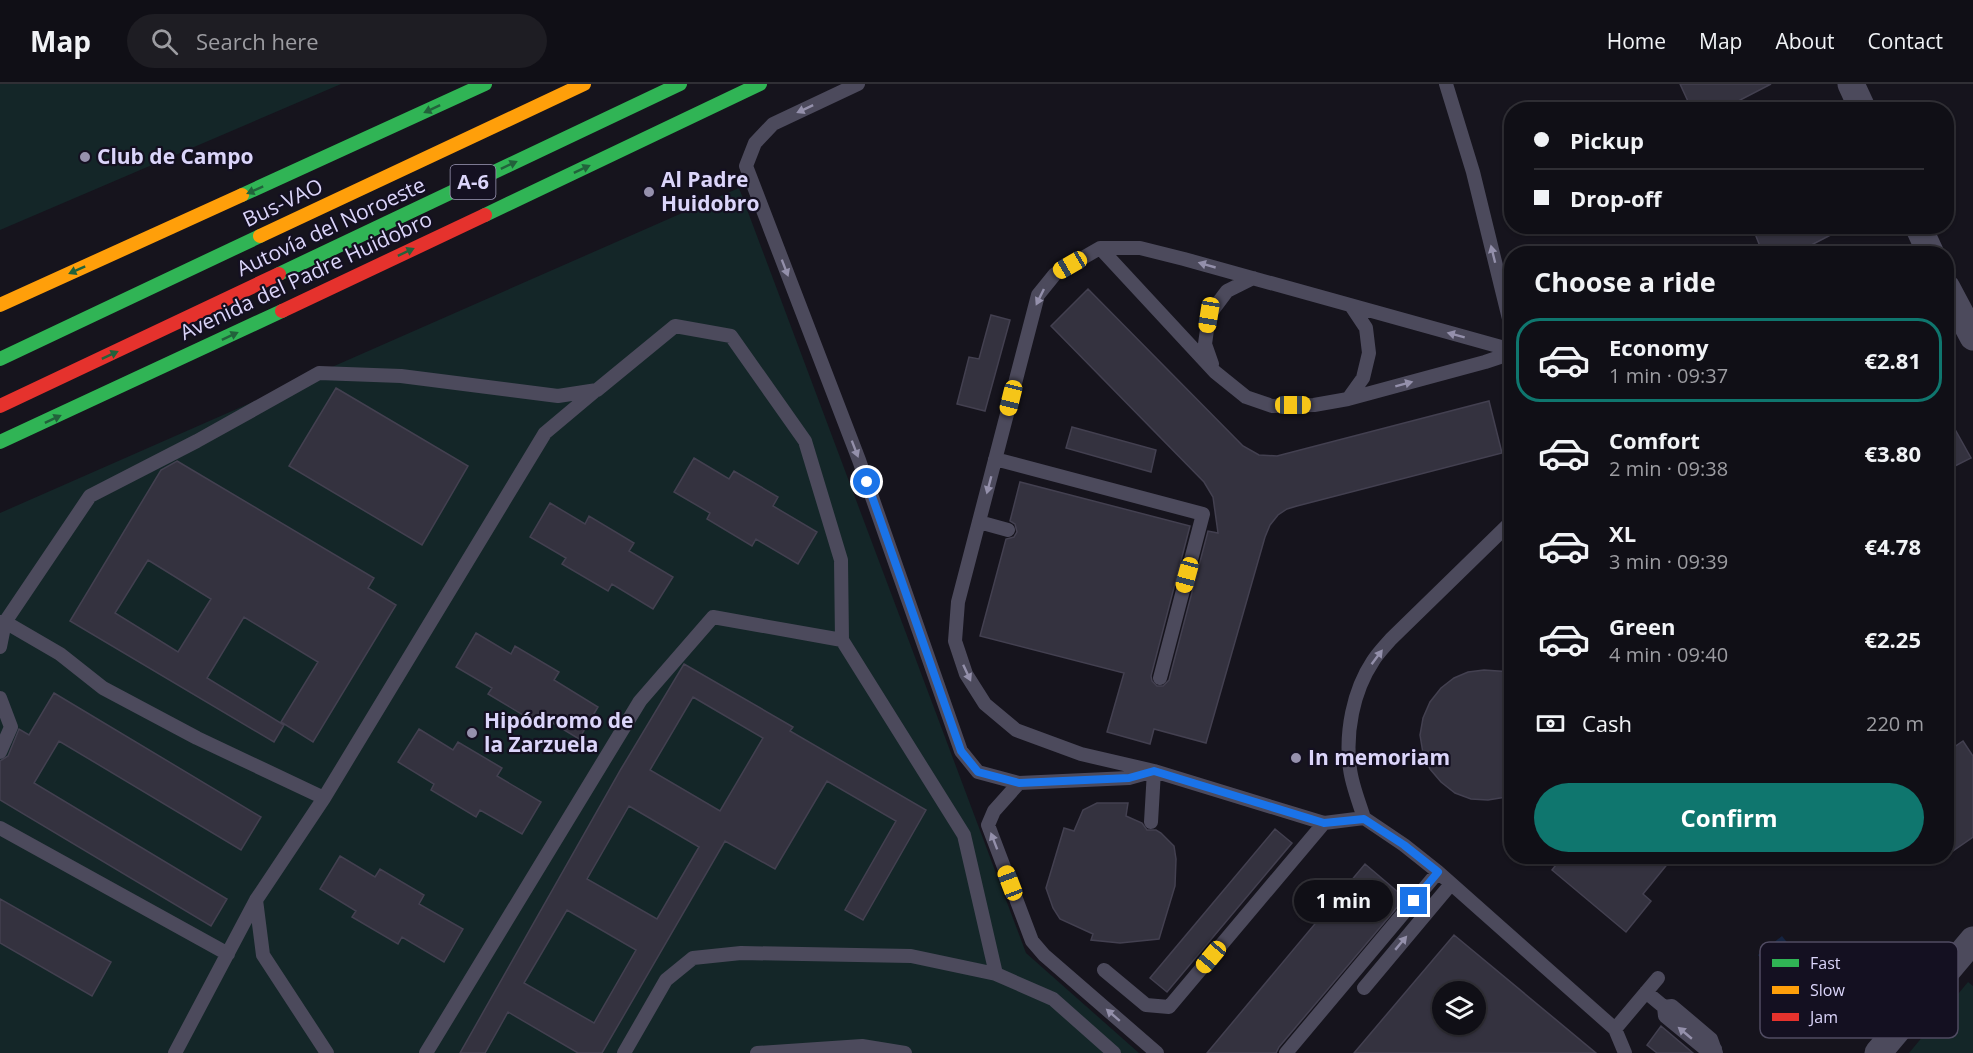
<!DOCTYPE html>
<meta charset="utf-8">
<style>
body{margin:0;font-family:"Open Sans",sans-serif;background:#1e1d23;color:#f1f3f6;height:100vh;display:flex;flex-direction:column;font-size:22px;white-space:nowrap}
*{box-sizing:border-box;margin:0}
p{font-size:20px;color:#9c9ca1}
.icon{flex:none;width:33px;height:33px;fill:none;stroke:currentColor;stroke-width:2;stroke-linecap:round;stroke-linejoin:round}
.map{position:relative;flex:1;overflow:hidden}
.drawer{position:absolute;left:1504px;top:162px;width:450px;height:618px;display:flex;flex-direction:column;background:#100f16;border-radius:24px;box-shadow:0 2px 4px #0004,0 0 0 2px #302f35}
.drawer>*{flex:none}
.guide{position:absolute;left:1504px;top:18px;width:450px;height:132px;border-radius:24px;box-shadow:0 2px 4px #0004,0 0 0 2px #302f35;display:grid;align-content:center;height:132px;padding:0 30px;background:#100f16}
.controls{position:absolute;left:1432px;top:897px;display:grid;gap:12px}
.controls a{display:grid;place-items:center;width:54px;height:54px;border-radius:50%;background:#100f16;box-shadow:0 2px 4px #0004,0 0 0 2px #302f35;font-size:30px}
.end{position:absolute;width:27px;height:27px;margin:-14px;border:8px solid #1a73e8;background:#fff;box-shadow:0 0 0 3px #fff}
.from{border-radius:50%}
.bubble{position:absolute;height:42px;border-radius:21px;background:#100f16;box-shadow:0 2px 4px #0004,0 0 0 2px #302f35;font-size:20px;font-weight:700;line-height:42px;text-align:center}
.car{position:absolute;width:18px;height:36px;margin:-18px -9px;border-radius:8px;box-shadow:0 0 4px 2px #0007;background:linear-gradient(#f5c518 24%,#345 0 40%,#f5c518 0 76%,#345 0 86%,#f5c518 0)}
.guide b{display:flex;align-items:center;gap:21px;height:57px;font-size:22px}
.guide b+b{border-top:2px solid #302f35}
.guide i{width:15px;height:15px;background:#f1f3f6}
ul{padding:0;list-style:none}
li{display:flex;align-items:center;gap:18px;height:84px;margin:0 12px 9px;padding:0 18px;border:3px solid transparent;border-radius:24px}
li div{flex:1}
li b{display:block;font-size:22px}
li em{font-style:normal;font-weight:700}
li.selected{border-color:#0f766e}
li>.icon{width:54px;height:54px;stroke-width:1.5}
h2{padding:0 30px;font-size:27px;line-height:72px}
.pay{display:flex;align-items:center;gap:15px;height:66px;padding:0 30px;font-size:22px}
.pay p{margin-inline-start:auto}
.action{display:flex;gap:12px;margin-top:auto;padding:12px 30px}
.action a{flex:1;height:69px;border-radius:36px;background:#0f766e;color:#fff;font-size:24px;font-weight:700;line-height:69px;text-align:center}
header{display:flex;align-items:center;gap:36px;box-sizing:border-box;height:84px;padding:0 30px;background:#100f16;border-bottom:2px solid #302f35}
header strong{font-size:28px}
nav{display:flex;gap:33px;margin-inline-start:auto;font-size:21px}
.search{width:420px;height:54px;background:#1e1d23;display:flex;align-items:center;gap:15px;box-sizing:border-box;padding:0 21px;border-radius:33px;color:#9c9ca1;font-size:22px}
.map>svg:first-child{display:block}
</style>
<header>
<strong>Map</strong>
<div class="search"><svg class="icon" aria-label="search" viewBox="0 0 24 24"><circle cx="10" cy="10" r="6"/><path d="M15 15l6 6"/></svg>Search here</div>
<nav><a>Home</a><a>Map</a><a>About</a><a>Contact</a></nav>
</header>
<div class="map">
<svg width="1973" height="969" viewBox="0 0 1973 969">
<rect width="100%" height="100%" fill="#16141d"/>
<path fill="#142628" d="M 0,0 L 341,0 L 0,146 Z
M 739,104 L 1026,869 L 1139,969 L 0,969 L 0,429 Z
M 1968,898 L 1973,902 L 1973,969 L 1909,969 Z"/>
<path fill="#152441" d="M 1782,852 L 1841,926 L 1817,945 L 1758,871 Z"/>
<path fill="#34323f" stroke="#434050" stroke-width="1.5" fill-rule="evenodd" d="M 1680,0 L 1771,0 L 1721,26 L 1692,26 Z
M 1752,142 L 1848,142 L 1794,170 L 1763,170 Z
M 1088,205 L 1243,362 L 1259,371 L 1277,372 L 1489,317 L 1502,369 L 1297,422 L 1287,425 L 1278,431 L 1270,441 L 1265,453 L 1206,659 L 1154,645 L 1150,660 L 1107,648 L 1124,589 L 980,552 L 1006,455 L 1014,453 L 1017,448 L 1015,440 L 1010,437 L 1020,398 L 1190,442 L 1151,592 L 1152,597 L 1157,602 L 1163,602 L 1169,596 L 1208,447 L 1218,449 L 1213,413 L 1204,398 L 1051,242 Z
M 991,231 L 1010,236 L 985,327 L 957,320 L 969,273 L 979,275 Z
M 336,304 L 468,382 L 422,461 L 289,382 Z
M 1947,331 L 1971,374 L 1947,386 Z
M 1072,343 L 1156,366 L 1151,388 L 1066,364 Z
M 694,374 L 729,395 L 734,387 L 778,413 L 773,422 L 817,448 L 798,480 L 756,455 L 752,462 L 707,435 L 710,429 L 674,408 Z
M 177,377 L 374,494 L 368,504 L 396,521 L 313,658 L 281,638 L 318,578 L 244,533 L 207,594 L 284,641 L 274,658 L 70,537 L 161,386 ZM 148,476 L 211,515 L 178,568 L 115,529 Z
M 550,419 L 585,440 L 589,432 L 634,459 L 629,467 L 673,493 L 653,525 L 612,500 L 608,507 L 562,480 L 566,474 L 530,453 Z
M 476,549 L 511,570 L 515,562 L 559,588 L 554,596 L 598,623 L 579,655 L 538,630 L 533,637 L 488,610 L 492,604 L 456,583 Z
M 684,580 L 793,643 L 790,647 L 926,726 L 863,836 L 845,826 L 896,737 L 827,697 L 775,785 L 725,757 L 602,969 L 578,969 L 508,928 L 485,969 L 460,969 L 621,685 ZM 693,613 L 763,654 L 720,727 L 650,686 ZM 629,722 L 699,763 L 657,835 L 587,795 ZM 567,826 L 636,866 L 594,939 L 524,899 Z
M 1484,586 L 1512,588 L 1512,712 L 1488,716 L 1471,715 L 1455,709 L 1441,698 L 1430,685 L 1423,669 L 1420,651 L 1423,634 L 1430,618 L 1441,604 L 1454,594 L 1468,588 Z
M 54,609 L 261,733 L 241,766 L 59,657 L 34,699 L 227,815 L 211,842 L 0,716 L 0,677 L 8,672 L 19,645 L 29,651 Z
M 419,645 L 453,666 L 458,658 L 502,684 L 497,692 L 541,718 L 522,750 L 480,726 L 476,733 L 431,706 L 434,700 L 398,678 Z
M 1963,657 L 1973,672 L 1973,753 L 1947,771 L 1947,668 Z
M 1097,719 L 1128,719 L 1126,732 L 1142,739 L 1147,746 L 1156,746 L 1161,749 L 1174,762 L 1176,775 L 1175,802 L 1159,855 L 1120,859 L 1091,856 L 1093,850 L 1060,835 L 1053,824 L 1046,804 L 1064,744 L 1074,747 L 1083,726 Z
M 1275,745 L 1292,759 L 1167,908 L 1150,894 Z
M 340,772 L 375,793 L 380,785 L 424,811 L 419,820 L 463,845 L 444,878 L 402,853 L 398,860 L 352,833 L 356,827 L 320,805 Z
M 1563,772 L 1674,772 L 1643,810 L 1651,817 L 1626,848 L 1552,786 Z
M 1365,780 L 1405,814 L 1279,963 L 1276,969 L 1207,969 Z
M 0,815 L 111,878 L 92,912 L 0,859 Z
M 1454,851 L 1596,969 L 1354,969 ZM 1443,908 L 1476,908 L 1476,940 L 1443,940 Z
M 1661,942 L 1693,969 L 1657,969 L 1647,961 Z"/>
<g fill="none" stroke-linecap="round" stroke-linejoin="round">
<path stroke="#4c4a5c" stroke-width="14" d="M 858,0 L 773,40 L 755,59 L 746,82 L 859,376 L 961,667 L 978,688 L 1019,699 L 1129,694 L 1154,687 L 1151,738
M 1446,0 L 1473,88 L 1512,247
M 1100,164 L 1215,288 L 1246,313 L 1272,322 L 1314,321 L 1348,315 L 1485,278 L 1512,269
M 1512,266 L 1184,175 L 1140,164 L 1100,164 L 1055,190 L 1038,211 L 958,518 L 955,557 L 966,590 L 985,620 L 1016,646 L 1081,670 L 1154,687 L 1324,739 L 1364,734 L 1404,761 L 1438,788 L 1615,945 L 1625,969
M 1212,280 L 1205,260 L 1209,231 L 1227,207 L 1253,194
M 1348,315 L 1363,294 L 1369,269 L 1366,244 L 1352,223
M 995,375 L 1203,430 L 1160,594
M 979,438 L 1008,446
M 0,538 L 5,538 L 60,570 L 103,604 L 197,654 L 324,714
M 0,563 L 5,538 L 90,412 L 197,357 L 319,289 L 401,292 L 558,312 L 597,306 L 675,242 L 731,252 L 805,357 L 841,476 L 842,556 L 964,751 L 996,890
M 0,614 L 11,643 L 0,668
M 1019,699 L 994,727 L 988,741 L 1032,857 L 1044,871 L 1157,969
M 1364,734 C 1359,718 1352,701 1350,685 C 1345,649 1353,607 1373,577 C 1378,569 1385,562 1391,555 L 1512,437
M 0,744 L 228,870
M 1104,886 L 1146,921 L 1169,923 L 1324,739
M 1364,904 L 1451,800
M 1646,908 L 1664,923 L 1672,922 L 1711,955 L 1716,969
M 1664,923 L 1665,932 L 1704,964 L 1715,965
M 1615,945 L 1658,894
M 175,969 L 256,816
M 327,969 L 263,871 L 256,816 L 324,714 L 545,349 L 595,307
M 426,969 L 640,617 L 713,533 L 842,556
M 624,969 L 666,896 L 693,874 L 741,869 L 911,872 L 996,890 L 1053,915 L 1114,969
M 757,969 L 862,962 L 905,969
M 1286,969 L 1438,788"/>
<path stroke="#4c4a5c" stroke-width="27" d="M 1851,0 L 1863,26
M 1918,142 L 1931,170
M 1947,204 L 1973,253
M 1878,969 L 1973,856"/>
<path stroke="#30b455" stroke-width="14" d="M 242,111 L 485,0
M 485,131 L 760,0
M 279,190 L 680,0
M 0,275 L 260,152
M 0,358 L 282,227"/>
<path stroke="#ff9f0a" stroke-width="14" d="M 260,152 L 584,0
M 0,221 L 242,111"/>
<path stroke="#e5322d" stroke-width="14" d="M 282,227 L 485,131
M 0,322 L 279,190"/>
</g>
<defs><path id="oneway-solid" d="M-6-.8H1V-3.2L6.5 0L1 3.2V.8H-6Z" transform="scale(1.5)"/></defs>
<g fill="#22623b">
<use href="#oneway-solid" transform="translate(432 25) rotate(155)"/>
<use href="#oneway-solid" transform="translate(509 81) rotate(-25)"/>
<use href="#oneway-solid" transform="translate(582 85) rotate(-25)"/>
<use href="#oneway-solid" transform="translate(255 106) rotate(156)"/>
<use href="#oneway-solid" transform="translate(406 168) rotate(-25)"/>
<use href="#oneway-solid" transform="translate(77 186) rotate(156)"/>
<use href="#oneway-solid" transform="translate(230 252) rotate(-25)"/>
<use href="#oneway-solid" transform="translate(110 271) rotate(-25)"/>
<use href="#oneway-solid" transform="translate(53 335) rotate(-25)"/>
</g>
<g fill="#9490ab">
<use href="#oneway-solid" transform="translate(805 25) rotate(155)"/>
<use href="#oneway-solid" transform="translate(1493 170) rotate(-104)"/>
<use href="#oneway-solid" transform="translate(1207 181) rotate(-164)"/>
<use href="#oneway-solid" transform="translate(785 184) rotate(69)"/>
<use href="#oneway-solid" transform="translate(1040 213) rotate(116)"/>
<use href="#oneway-solid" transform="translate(1456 251) rotate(-165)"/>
<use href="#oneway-solid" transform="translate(1404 300) rotate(-15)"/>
<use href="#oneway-solid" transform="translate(855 365) rotate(69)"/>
<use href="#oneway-solid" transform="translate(989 401) rotate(105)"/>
<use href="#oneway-solid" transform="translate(1377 573) rotate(-53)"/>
<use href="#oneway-solid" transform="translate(967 589) rotate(65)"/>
<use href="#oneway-solid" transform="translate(994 757) rotate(-111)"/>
<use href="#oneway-solid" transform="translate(1401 859) rotate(-50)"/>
<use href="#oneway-solid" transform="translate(1113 931) rotate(-139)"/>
<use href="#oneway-solid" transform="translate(1685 949) rotate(-140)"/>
</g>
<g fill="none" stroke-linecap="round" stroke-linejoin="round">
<path stroke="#1a73e8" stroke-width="8" d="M 867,398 L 961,667 L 978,688 L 1019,699 L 1129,694 L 1154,687 L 1324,739 L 1364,735 L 1404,761 L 1438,788 L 1414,817"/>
</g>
<g fill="#9691ad" stroke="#141021" stroke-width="2">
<circle cx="85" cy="73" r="6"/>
<circle cx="649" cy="108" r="6"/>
<circle cx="472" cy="649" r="6"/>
<circle cx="1296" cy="674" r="6"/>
</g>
<g text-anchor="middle" stroke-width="4.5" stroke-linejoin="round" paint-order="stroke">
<rect fill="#141021" stroke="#9f9ab9" stroke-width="1.5" x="450.5" y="81" width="45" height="34" rx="4.5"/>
<g font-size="20" font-weight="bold" fill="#dbd5fa">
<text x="473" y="105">A-6</text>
</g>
<g font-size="21" font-weight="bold" fill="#dbd5fa" stroke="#141021" text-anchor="start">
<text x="97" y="80">Club de Campo</text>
<text x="661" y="103">Al Padre<tspan x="661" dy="24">Huidobro</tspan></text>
<text x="484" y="644">Hipódromo de<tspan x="484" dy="24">la Zarzuela</tspan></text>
<text x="1308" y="681">In memoriam</text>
</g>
<g font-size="21" fill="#dbd5fa" stroke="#141021">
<text transform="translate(283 119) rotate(-25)" y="7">Bus-VAO</text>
<text transform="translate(331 143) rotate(-25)" y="7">Autovía del Noroeste</text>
<text transform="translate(306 192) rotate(-25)" y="7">Avenida del Padre Huidobro</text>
</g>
</g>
<rect x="1760" y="858" width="198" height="96" rx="9" fill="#141021" stroke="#504b62" stroke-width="1.5"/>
<rect x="1772" y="875" width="27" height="8" fill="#30b455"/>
<rect x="1772" y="902" width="27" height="8" fill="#ff9f0a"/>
<rect x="1772" y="929" width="27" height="8" fill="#e5322d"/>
<g font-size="16" fill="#dbd5fa">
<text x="1810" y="885">Fast</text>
<text x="1810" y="912">Slow</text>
<text x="1810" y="939">Jam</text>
</g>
</svg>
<div class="controls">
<a><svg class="icon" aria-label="layers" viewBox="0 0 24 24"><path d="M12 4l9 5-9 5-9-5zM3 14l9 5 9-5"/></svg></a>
</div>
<i class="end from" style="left:867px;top:398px"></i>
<i class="end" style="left:1414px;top:817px"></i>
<div class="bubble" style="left:1294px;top:796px;width:99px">1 min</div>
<i class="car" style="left:1070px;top:181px;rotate:240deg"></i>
<i class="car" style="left:1209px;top:231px;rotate:189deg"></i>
<i class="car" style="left:1011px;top:314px;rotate:194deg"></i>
<i class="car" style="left:1293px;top:321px;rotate:90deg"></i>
<i class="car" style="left:1187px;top:491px;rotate:195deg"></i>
<i class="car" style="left:1010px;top:799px;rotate:339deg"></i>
<i class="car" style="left:1211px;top:873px;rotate:220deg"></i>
<div class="guide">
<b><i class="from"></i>Pickup</b>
<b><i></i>Drop-off</b>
</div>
<section class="drawer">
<h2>Choose a ride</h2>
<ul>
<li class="selected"><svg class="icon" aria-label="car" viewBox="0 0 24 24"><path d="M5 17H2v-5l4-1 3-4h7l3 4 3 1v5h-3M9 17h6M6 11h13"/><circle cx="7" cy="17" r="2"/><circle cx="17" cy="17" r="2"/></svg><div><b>Economy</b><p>1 min · 09:37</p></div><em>€2.81</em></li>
<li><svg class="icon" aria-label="car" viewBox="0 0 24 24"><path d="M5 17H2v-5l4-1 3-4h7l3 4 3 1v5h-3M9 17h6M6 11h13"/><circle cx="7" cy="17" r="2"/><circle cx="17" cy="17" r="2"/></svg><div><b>Comfort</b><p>2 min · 09:38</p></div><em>€3.80</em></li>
<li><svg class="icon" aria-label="car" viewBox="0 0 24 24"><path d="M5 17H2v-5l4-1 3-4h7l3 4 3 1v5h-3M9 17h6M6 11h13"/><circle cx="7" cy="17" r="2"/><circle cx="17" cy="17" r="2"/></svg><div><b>XL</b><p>3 min · 09:39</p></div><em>€4.78</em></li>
<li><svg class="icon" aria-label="car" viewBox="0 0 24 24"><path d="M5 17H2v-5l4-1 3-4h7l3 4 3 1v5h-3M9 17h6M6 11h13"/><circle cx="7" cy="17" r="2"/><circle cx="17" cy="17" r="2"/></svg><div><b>Green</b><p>4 min · 09:40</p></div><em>€2.25</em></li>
</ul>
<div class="pay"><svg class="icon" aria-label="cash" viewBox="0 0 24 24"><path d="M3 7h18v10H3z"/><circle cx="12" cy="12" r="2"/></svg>Cash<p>220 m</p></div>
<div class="action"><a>Confirm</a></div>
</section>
</div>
